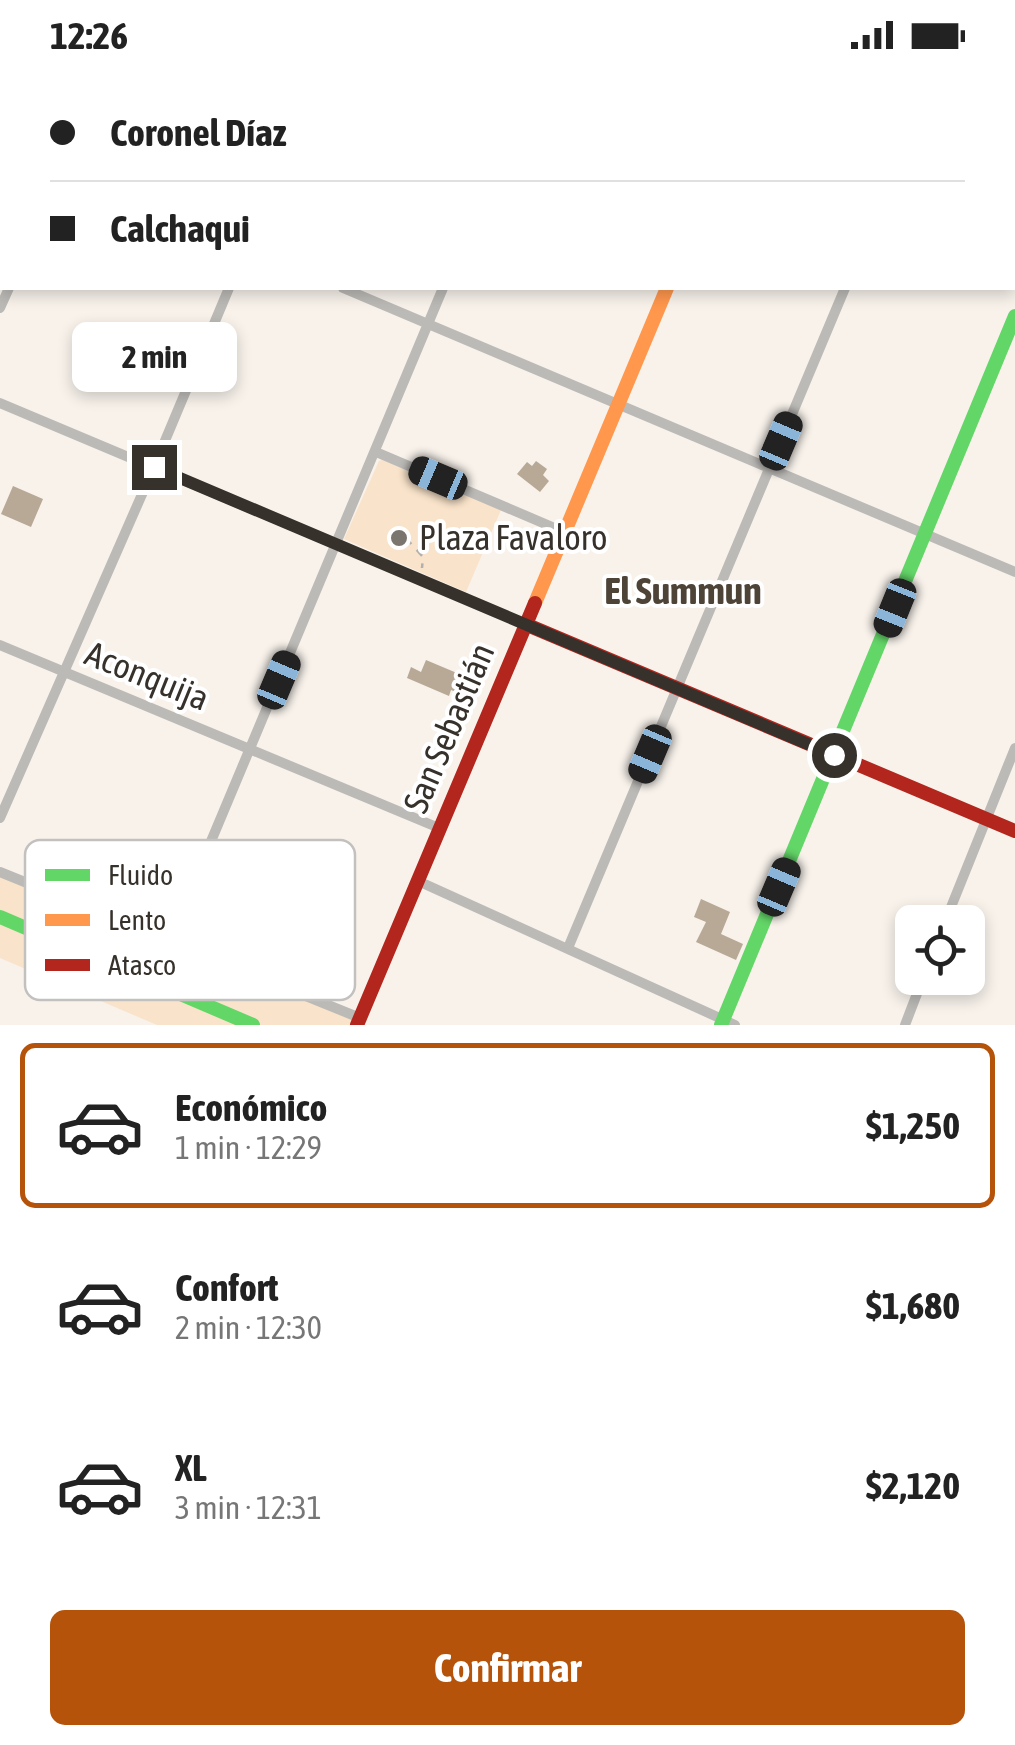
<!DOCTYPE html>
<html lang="es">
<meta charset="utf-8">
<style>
body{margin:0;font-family:"Asap Condensed",sans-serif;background:#f2f2f2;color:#222;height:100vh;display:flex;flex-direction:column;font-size:38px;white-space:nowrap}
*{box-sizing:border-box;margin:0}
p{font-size:32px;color:#767676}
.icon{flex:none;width:55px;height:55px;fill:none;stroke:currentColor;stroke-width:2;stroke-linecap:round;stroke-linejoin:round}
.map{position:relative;height:955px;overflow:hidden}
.sheet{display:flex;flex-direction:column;background:#fff;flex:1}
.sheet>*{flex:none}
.top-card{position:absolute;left:0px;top:0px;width:1015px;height:220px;box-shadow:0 5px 15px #0003;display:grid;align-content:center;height:220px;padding:0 50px;background:#fff}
.fabs{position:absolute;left:895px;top:835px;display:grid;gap:20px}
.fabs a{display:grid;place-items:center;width:90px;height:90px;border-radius:15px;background:#fff;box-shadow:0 5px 15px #0003;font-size:50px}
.end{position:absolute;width:45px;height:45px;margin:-22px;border:12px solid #36312b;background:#fff;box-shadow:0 0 0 5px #fff}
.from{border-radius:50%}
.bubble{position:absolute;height:70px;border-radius:15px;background:#fff;box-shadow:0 5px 15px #0003;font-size:32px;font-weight:700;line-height:70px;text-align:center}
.car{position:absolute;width:30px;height:60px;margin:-30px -15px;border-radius:12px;box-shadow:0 0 8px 2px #0007;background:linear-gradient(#222 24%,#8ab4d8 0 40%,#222 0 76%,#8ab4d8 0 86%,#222 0)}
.top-card b{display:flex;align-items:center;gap:35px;height:95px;font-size:38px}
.top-card b+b{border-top:2px solid #e0e0e0}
.top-card i{width:25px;height:25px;background:#222}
ul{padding:18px 0 0;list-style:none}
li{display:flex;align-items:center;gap:30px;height:165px;margin:0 20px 15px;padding:0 30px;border:5px solid transparent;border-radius:15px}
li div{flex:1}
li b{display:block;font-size:38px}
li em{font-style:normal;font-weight:700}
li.active{border-color:#b45309}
li>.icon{width:90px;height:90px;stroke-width:1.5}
.primary-button{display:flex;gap:20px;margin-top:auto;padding:20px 50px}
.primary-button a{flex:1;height:115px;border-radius:15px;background:#b45309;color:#fff;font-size:40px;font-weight:700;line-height:115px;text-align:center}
.status{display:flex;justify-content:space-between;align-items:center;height:70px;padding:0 50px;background:#fff;direction:ltr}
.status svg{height:28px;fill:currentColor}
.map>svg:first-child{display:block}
</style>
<div class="status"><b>12:26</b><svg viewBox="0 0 49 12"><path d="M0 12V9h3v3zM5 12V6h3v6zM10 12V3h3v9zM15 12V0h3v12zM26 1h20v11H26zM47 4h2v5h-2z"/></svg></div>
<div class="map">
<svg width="1015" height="955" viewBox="0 0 1015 955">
<rect width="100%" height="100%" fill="#f8f2eb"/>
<path fill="#f9e3ca" d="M 382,390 L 501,440 L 466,522 L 344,469 L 379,391 Z
M 0,802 L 360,949 L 357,955 L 157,955 L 0,888 Z"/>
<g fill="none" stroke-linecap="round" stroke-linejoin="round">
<path stroke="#e5b87f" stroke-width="2.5" d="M 1012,198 L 1015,199"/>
<path stroke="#e5b87f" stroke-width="11" d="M 555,0 L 561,2
M 686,0 L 692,2"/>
</g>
<path fill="#b8a996" d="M 536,391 L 547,399 L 543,405 L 549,411 L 540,422 L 517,404 L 527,392 L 532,396 Z
M 13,416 L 43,429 L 31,457 L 1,444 Z
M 426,590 L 464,606 L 465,603 L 477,608 L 469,627 L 451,620 L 449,626 L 407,608 L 411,597 L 421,602 Z
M 701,829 L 730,842 L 721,864 L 743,874 L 736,890 L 696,872 L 706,852 L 694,847 Z"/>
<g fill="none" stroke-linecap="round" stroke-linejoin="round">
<path stroke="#b2b0ad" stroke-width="2.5" stroke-dasharray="8 8" stroke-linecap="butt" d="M 1015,137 L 1015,162
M 406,468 L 423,487 L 422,498"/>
<path stroke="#bcbab7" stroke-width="10" d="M 532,0 L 538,2
M 99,2 L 100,0
M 908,2 L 909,0
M 0,73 L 2,74
M 343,218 L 1015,502
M 0,238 L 9,218
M 0,333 L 525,554
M 376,382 L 564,462
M 0,575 L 439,758
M 0,748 L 154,397 L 229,218
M 0,802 L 360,948
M 418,811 L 735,955
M 945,852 L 1015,678
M 568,878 L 845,218
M 152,912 L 443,218
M 905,955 L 923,908"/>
<path stroke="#63d668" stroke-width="14" d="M 1012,109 L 1015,110
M 0,847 L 253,955
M 721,955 L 1015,246"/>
<path stroke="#ff974d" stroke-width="14" d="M 758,2 L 762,2
M 1012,124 L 1015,125
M 1012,212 L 1015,213
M 535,533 L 667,218"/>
<path stroke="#b3261e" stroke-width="14" d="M 720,0 L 726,2
M 525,554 L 1015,761
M 357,955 L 535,533"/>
<defs>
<path id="rail" d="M 623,0 L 629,2
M 1012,166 L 1015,167"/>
</defs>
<use href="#rail" stroke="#b9b6b1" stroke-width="6"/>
<use href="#rail" stroke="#fff" stroke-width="2.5" stroke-dasharray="8" stroke-linecap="butt"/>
</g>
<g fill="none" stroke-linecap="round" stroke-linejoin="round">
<path stroke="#36312b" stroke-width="12" d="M 154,397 L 834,685"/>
</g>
<circle fill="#7a756e" stroke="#fff" stroke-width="4" cx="399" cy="468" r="10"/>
<g text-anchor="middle" stroke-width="8" stroke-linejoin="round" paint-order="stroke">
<g font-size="35" fill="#36312b" stroke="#fff" text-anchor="start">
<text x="419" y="480">Plaza Favaloro</text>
</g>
<g font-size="35" fill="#36312b" stroke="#fff">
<text transform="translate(147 606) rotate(22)" y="12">Aconquija</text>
<text transform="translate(449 658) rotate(-67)" y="12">San Sebastián</text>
</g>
<g font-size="38" font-weight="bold" fill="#4e4337" stroke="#fff">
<text x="683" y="534">El Summun</text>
</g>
</g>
<rect x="25" y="770" width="330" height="160" rx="15" fill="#fff" stroke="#c3c1bf" stroke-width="2.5"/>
<rect x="45" y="799" width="45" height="12" fill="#63d668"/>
<rect x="45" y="844" width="45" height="12" fill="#ff974d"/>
<rect x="45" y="889" width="45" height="12" fill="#b3261e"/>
<g font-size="28" fill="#36312b">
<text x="108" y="815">Fluido</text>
<text x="108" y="860">Lento</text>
<text x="108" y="905">Atasco</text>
</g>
</svg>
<div class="fabs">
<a><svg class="icon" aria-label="locate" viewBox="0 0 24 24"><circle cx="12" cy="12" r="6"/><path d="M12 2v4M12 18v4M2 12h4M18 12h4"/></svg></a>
</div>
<i class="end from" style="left:834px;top:685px"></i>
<i class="end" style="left:154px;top:397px"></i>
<div class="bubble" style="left:72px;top:252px;width:165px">2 min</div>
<i class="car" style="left:781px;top:371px;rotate:23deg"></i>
<i class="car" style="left:438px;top:408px;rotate:293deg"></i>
<i class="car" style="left:895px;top:538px;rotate:202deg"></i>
<i class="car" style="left:279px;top:610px;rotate:23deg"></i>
<i class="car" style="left:650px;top:684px;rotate:203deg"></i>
<i class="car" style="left:779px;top:817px;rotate:23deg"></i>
<div class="top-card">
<b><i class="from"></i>Coronel Díaz</b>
<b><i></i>Calchaqui</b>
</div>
</div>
<section class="sheet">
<ul>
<li class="active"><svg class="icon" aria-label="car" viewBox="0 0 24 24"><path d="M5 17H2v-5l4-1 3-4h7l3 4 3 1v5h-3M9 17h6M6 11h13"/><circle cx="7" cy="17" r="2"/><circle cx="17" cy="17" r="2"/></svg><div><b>Económico</b><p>1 min · 12:29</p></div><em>$1,250</em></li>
<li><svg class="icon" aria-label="car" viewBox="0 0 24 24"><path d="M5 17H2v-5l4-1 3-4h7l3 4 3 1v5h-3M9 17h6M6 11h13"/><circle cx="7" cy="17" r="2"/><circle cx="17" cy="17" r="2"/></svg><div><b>Confort</b><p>2 min · 12:30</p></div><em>$1,680</em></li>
<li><svg class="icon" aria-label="car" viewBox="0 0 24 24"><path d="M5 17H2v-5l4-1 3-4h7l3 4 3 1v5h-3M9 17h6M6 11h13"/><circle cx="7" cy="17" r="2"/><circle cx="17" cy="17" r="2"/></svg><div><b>XL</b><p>3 min · 12:31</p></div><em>$2,120</em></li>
</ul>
<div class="primary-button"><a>Confirmar</a></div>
</section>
